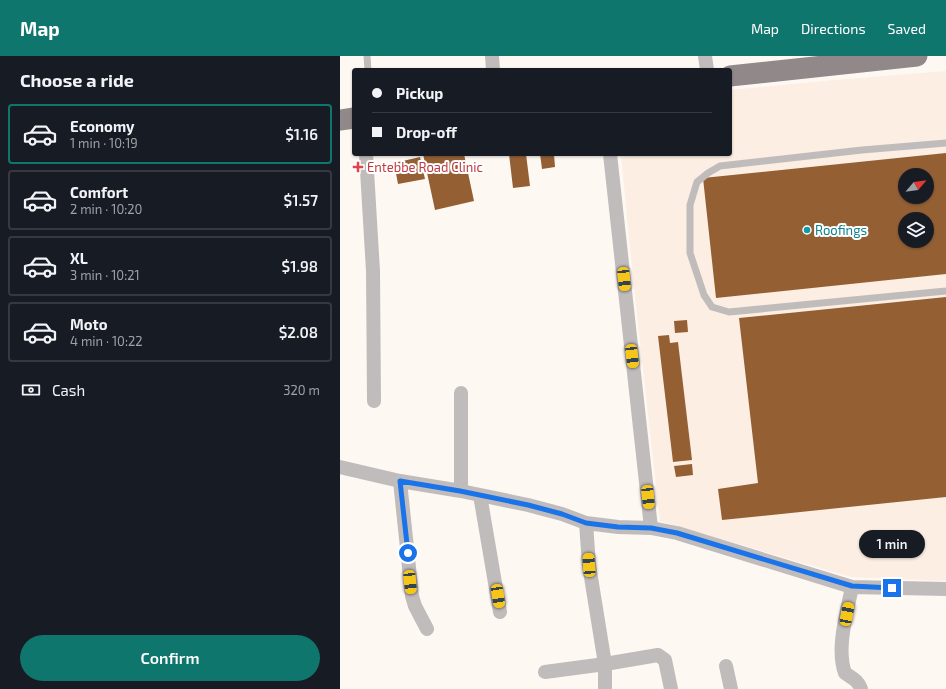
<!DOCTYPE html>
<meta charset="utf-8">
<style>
body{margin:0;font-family:"Exo 2",sans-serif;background:#242831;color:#f1f3f6;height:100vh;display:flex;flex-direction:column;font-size:15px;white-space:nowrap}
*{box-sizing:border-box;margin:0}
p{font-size:13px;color:#9ea1a6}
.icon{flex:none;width:22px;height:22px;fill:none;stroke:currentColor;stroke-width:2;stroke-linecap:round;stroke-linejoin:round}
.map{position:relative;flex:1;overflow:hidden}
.panel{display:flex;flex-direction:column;background:#171b24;width:340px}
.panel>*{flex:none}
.guide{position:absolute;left:12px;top:12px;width:380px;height:88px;border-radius:4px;box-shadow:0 1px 3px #0004;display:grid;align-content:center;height:88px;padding:0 20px;background:#171b24}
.needle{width:26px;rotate:61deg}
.tools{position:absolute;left:558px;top:112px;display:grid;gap:8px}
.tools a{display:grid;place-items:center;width:36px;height:36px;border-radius:50%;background:#171b24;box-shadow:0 1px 3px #0004;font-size:20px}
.end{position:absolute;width:18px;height:18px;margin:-9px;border:5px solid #1a73e8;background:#fff;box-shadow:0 0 0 2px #fff}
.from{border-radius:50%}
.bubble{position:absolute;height:28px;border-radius:14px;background:#171b24;box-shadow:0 1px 3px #0004;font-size:13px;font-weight:600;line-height:28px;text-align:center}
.car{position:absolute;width:12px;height:24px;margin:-12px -6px;border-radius:5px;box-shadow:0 0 3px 1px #0007;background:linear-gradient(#f5c518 24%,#345 0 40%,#f5c518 0 76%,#345 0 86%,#f5c518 0)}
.guide b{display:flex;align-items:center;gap:14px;height:38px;font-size:15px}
.guide b+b{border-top:1px solid #363941}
.guide i{width:10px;height:10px;background:#f1f3f6}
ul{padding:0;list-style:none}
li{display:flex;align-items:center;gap:12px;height:60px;margin:0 8px 6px;padding:0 12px;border:2px solid #363941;border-radius:4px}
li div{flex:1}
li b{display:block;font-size:15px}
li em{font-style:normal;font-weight:600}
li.active{border-color:#0f766e}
li>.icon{width:36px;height:36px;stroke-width:1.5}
h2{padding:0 20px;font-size:18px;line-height:48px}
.pay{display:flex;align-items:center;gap:10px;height:44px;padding:0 20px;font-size:15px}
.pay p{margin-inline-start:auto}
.cta{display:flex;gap:8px;margin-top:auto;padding:8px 20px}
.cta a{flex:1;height:46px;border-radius:24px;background:#0f766e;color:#fff;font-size:16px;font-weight:600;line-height:46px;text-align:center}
header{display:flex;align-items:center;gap:24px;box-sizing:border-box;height:56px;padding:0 20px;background:#0f766e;color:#fff}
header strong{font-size:19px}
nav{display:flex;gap:22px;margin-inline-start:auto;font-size:14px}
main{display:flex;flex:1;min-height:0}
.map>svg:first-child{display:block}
</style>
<header>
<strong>Map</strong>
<nav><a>Map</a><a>Directions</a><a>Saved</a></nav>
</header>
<main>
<section class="panel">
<h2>Choose a ride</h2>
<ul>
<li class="active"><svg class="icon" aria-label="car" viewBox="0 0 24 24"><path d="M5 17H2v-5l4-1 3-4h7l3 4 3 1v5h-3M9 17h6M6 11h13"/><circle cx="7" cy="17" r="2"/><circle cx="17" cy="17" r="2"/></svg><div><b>Economy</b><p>1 min · 10:19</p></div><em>$1.16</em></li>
<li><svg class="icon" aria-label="car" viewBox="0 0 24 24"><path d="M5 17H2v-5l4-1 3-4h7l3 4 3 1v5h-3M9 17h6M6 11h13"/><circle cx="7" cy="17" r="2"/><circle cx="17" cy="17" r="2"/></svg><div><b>Comfort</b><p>2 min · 10:20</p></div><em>$1.57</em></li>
<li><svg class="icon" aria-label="car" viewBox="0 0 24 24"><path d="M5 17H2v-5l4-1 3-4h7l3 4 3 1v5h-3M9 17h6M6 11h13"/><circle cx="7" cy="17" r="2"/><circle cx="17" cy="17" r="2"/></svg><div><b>XL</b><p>3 min · 10:21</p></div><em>$1.98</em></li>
<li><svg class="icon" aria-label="car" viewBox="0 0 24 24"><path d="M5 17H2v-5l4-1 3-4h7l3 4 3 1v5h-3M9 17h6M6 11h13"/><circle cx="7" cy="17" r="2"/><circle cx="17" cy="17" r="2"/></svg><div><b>Moto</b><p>4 min · 10:22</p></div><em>$2.08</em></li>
</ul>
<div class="pay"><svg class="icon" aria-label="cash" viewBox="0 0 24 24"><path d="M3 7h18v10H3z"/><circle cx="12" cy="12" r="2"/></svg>Cash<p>320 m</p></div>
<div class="cta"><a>Confirm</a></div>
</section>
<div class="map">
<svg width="606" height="633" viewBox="0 0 606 633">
<rect width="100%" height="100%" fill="#fef8f3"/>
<path fill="#fceee2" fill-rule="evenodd" d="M 606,15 L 606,525 L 511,521 L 320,465 L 293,222 L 281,98 L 390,98 L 390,34 L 495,24 ZM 565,119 L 587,119 L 587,141 L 565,141 ZM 565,163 L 587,163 L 587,185 L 565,185 Z"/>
<path fill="#955f34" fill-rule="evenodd" d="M 606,97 L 606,218 L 376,242 L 363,122 ZM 565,119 L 587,119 L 587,141 L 565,141 ZM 565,163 L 587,163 L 587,185 L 565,185 Z
M 83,98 L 124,98 L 134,145 L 95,154 Z
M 169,98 L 186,98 L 190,130 L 173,132 Z
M 200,98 L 214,98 L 215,111 L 202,113 Z
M 80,101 L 85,123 L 58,128 L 54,107 Z
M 606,241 L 606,441 L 382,464 L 378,433 L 418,427 L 399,262 Z
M 347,264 L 348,276 L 335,277 L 334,265 Z
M 329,279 L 330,287 L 338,286 L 352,404 L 333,406 L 318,280 Z
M 352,408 L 353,419 L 336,421 L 334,410 Z"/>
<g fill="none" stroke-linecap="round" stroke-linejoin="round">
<path stroke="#c1bcbc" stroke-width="7" d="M 27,0 L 28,14
M 606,87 L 522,94 L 380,110 L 368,117 L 357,126 L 350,149 L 350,197 L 364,239 L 372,251 L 389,256 L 606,235"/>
<path stroke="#c1bcbc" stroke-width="14" d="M 152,0 L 153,14
M 365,0 L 367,14
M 26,98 L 33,215 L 34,345
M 270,98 L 311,472
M 0,411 L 60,425 L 121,435 L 188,449 L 222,458 L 246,467 L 278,471 L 311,472 L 337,477 L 512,531 L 606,533
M 60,425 L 72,540 L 75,550 L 87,573
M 121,435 L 121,337
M 140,439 L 160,556
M 246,467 L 249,509 L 265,608 L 265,633
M 512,531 C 507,556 496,593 505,617 C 512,622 518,624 521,633
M 386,610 L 391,633
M 205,616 L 265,608 L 318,599 L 325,604 L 331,633"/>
<path stroke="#918889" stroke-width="21" d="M 390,20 L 577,0
M 0,64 L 14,62"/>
</g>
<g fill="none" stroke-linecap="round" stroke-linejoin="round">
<path stroke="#1a73e8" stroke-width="5" d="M 68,497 L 60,425 L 120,435 L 188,449 L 222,458 L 246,467 L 278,471 L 311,472 L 337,477 L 512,530 L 552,532"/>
</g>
<path fill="#e0444e" stroke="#fff" stroke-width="1.5" d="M16 105h4v4h4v4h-4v4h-4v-4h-4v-4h4z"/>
<circle fill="#0f9aa8" stroke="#fff" stroke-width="1.5" cx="467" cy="174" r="4"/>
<g text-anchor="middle" stroke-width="4" stroke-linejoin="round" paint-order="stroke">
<g font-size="13" fill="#be3a42" stroke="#fff" text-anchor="start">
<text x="27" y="116">Entebbe Road Clinic</text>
</g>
<g font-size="13" fill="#0d838f" stroke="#fff" text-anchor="start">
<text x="475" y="179">Roofings</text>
</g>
</g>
</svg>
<div class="tools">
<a><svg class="needle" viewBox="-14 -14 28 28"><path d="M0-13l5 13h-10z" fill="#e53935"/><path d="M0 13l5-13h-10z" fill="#9ea1a6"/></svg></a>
<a><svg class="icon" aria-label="layers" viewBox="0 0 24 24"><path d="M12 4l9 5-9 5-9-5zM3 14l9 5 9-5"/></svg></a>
</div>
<i class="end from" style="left:68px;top:497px"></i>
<i class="end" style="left:552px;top:532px"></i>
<div class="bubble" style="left:519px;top:474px;width:66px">1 min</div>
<i class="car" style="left:284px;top:223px;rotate:174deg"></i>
<i class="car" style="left:292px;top:300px;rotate:173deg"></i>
<i class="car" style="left:308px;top:441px;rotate:174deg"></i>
<i class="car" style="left:249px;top:509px;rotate:356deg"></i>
<i class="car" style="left:70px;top:526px;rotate:174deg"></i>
<i class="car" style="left:158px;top:540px;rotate:171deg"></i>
<i class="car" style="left:507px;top:558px;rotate:11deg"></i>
<div class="guide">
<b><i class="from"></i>Pickup</b>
<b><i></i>Drop-off</b>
</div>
</div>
</main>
